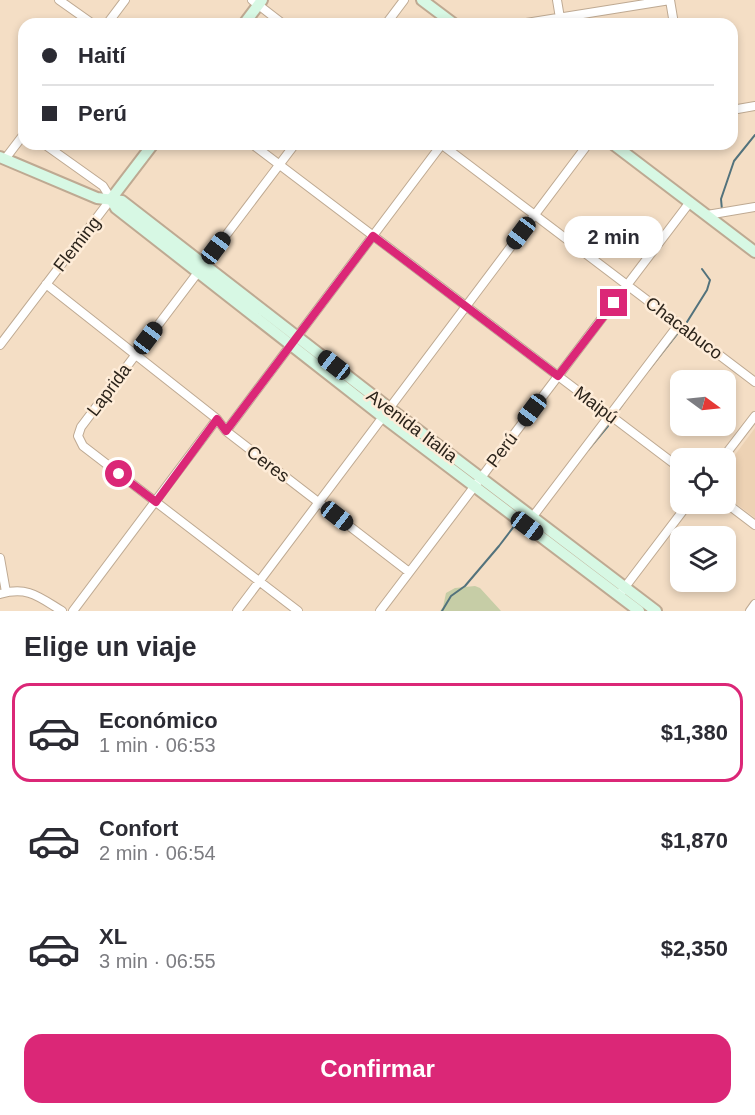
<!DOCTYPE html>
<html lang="es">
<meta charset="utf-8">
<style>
body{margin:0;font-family:Helvetica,sans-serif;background:#f2f2f3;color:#2b2b33;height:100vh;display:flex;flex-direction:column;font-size:22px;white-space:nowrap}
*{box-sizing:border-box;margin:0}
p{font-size:20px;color:#7c7c81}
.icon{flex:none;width:33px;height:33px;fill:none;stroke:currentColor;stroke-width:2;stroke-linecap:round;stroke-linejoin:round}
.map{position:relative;height:611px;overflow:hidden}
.details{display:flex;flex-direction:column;background:#fff;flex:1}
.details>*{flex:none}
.banner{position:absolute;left:18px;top:18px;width:720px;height:132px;border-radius:18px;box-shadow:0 3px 9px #0003;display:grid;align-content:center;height:132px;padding:0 24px;background:#fff}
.needle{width:39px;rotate:105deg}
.buttons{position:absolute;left:670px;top:370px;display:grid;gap:12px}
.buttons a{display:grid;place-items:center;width:66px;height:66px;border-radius:12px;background:#fff;box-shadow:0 3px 9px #0003;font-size:30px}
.end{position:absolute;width:27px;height:27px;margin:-14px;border:8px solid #db2777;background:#fff;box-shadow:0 0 0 3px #fff}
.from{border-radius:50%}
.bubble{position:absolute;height:42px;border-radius:18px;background:#fff;box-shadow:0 3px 9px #0003;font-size:20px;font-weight:600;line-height:42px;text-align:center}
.car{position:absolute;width:18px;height:36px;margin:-18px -9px;border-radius:8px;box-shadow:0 0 4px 2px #0007;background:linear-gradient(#222 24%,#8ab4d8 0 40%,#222 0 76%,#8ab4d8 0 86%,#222 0)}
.banner b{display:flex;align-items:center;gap:21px;height:57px;font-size:22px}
.banner b+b{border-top:2px solid #e1e1e2}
.banner i{width:15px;height:15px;background:#2b2b33}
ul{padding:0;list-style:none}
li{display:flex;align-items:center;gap:18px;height:99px;margin:0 12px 9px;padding:0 12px;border:3px solid transparent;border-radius:18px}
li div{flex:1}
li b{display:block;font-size:22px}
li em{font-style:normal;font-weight:600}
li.on{border-color:#db2777}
li>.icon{width:54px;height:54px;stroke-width:1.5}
h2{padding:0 24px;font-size:27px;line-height:72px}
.cta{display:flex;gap:12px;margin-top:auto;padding:12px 24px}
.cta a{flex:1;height:69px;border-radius:18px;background:#db2777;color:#fff;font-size:24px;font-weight:600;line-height:69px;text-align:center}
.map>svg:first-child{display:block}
</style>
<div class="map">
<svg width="755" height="611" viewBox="0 0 755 611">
<rect width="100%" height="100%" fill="#f4dec5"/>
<path fill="#edd2b4" d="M 755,428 L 755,518 L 726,496 L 726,467 Z"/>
<path fill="#c6cda6" d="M 475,586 L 480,588 L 501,611 L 440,611 L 443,607 L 446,593 L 455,588 Z"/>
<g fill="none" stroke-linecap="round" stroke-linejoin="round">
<path stroke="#52727c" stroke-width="2" d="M 722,210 L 721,199 L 734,161 L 755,135
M 687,322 L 707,290 L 710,280 L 702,269
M 648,371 L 678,333
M 618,411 L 625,401
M 588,450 L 608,426
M 442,611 L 451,596 L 465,586 L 499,546 L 515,525"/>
<defs>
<path id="street" d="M 59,0 L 93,24
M 252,0 L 283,24
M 557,0 L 560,18
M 670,0 L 674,24
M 107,24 L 125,0
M 386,24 L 404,0
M 520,24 L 670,0
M 732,110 L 755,106
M 252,144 L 681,469
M 295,144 L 81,427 L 78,436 L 83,446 L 298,611
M 441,144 L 755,382
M 5,159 L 24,134
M 707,215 L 755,207
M 46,284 L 217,419 L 226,431 L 409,572
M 0,345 L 111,199 L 103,186 L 44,144
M 226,431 L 442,144
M 722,459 L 755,416
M 726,503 L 755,525
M 531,519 L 679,324
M 0,558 L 6,592
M 622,591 L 688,504
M 0,594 C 28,586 39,597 62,611
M 73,611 L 217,419
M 237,611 L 588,144
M 380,611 L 690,202
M 750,611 L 755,604"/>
<path id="secondary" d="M 422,0 L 454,24
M 244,24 L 262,0
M 613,144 L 755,252
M 0,157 L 97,198 L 122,201 L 389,408 L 656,611
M 111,199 L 116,208 L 383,417 L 639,611
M 111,199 L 153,144"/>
</defs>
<use href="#street" stroke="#bea992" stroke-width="10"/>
<use href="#secondary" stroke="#bea992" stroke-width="14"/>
<use href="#street" stroke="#fff" stroke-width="8"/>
<use href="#secondary" stroke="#d7f8e4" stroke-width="10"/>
</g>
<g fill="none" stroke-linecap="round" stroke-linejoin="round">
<path stroke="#db2777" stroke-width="8" d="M 119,474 L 156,502 L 217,419 L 226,431 L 373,236 L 558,376 L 614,303"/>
</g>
<g text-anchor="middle" stroke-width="5" stroke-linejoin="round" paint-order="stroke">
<g font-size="18" fill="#2c241b" stroke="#feecd8">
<text transform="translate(77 244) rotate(-52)" y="6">Fleming</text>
<text transform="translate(684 328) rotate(37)" y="6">Chacabuco</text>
<text transform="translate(109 390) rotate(-53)" y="6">Laprida</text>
<text transform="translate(596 405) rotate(37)" y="6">Maipú</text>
<text transform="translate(412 426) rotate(37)" y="6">Avenida Italia</text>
<text transform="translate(502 450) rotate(-53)" y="6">Perú</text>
<text transform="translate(268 464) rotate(37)" y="6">Ceres</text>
</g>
</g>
</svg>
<div class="buttons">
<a><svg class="needle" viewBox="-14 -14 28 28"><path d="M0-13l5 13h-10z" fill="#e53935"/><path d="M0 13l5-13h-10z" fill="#7c7c81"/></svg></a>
<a><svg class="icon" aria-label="locate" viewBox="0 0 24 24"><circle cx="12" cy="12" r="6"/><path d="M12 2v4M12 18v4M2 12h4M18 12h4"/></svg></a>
<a><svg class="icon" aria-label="layers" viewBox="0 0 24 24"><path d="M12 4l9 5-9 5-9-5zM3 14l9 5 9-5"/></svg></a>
</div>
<i class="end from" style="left:119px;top:474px"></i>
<i class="end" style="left:614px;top:303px"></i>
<div class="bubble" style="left:564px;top:216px;width:99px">2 min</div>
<i class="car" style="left:521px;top:233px;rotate:217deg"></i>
<i class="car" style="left:216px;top:248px;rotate:37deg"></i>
<i class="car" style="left:148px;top:338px;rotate:37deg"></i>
<i class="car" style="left:334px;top:365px;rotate:308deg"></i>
<i class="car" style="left:532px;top:410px;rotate:217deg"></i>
<i class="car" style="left:337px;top:516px;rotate:128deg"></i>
<i class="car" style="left:527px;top:526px;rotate:127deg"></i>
<div class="banner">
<b><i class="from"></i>Haití</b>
<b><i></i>Perú</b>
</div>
</div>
<section class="details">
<h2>Elige un viaje</h2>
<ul>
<li class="on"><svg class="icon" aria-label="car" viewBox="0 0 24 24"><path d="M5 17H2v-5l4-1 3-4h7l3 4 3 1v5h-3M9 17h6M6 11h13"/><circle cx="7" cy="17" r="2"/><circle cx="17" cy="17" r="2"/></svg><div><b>Económico</b><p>1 min · 06:53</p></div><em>$1,380</em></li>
<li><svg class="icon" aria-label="car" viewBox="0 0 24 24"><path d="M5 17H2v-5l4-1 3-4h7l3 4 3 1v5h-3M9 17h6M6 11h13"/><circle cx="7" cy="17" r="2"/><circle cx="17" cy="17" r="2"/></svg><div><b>Confort</b><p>2 min · 06:54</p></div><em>$1,870</em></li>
<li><svg class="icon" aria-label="car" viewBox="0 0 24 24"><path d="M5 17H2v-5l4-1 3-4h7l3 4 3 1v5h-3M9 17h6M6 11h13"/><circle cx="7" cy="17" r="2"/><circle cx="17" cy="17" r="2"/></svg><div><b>XL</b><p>3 min · 06:55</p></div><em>$2,350</em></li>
</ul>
<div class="cta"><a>Confirmar</a></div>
</section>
